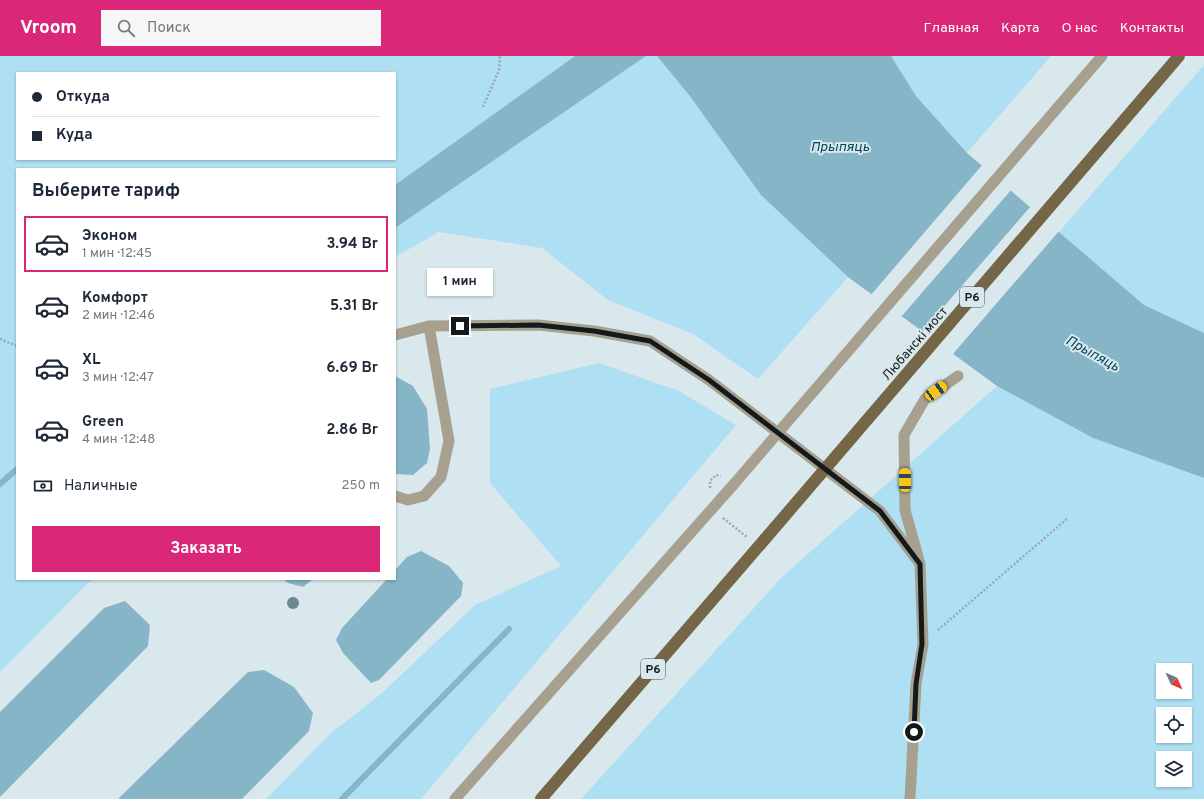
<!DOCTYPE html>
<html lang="ru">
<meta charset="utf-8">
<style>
body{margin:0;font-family:Overpass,sans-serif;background:#f6f6f7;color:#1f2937;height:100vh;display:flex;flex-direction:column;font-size:15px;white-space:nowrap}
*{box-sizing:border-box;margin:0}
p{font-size:13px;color:#747a83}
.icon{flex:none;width:22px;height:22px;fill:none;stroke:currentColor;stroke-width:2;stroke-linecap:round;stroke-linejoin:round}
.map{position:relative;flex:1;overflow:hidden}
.side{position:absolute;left:16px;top:112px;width:380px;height:412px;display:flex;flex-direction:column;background:#fff;border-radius:0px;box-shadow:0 1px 3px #0004}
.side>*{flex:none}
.top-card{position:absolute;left:16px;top:16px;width:380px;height:88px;border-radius:0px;box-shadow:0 1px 3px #0004;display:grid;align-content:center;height:88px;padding:0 16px;background:#fff}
.needle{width:26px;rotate:135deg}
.tools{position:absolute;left:1156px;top:607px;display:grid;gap:8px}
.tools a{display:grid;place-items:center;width:36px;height:36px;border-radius:0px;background:#fff;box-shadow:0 1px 3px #0004;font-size:20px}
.end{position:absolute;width:18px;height:18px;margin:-9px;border:5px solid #14191b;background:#fff;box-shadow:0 0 0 2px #fff}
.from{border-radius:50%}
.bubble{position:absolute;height:28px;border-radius:0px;background:#fff;box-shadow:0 1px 3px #0004;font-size:13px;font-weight:700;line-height:28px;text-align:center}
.car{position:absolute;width:12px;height:24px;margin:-12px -6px;border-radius:5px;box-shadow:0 0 3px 1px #0007;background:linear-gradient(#f5c518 24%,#345 0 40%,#f5c518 0 76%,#345 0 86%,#f5c518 0)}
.top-card b{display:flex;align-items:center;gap:14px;height:38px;font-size:15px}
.top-card b+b{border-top:1px solid #e0e1e3}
.top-card i{width:10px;height:10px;background:#1f2937}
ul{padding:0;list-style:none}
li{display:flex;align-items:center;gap:12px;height:56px;margin:0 8px 6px;padding:0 8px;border:2px solid transparent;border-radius:0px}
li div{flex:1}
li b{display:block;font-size:15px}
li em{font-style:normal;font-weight:700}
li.selected{border-color:#db2777}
li>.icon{width:36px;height:36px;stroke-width:1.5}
h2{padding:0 16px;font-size:18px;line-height:48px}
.pay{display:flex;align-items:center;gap:10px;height:44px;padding:0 16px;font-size:15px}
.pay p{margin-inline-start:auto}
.action{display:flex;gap:8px;margin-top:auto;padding:8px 16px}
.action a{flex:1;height:46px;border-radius:0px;background:#db2777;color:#fff;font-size:16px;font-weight:700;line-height:46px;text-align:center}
header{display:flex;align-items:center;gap:24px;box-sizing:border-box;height:56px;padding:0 20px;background:#db2777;color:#fff}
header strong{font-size:19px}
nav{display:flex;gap:22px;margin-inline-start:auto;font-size:14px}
.search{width:280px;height:36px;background:#f6f6f7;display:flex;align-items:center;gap:10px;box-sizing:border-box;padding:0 14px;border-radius:0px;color:#747a83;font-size:15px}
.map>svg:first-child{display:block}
</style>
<header>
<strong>Vroom</strong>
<div class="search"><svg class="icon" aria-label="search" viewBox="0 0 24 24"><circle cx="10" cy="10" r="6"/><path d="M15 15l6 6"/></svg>Поиск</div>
<nav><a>Главная</a><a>Карта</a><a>О нас</a><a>Контакты</a></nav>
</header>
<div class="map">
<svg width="1204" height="743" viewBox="0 0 1204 743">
<rect width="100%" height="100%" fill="#d9e8ed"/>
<path fill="#afdff2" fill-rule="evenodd" d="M 0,0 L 575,0 L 395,129 L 395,113 L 17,113 L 17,523 L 92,523 L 0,616 ZM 17,17 L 395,17 L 395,103 L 17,103 Z
M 646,0 L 657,0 L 689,39 L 761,139 L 848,221 L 758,323 L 693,278 L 608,244 L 542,192 L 439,176 L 395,201 L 395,172 Z
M 891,0 L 1051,0 L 967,97 L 916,40 Z
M 1204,9 L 1204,277 L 1144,249 L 1059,176 Z
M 599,307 L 679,335 L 736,369 L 421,743 L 266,743 L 331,677 L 381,638 L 475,549 L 561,510 L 490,427 L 490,333 Z
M 997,330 L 1093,382 L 1204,422 L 1204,743 L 581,743 L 782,521 ZM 1163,614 L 1185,614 L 1185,636 L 1163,636 ZM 1163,658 L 1185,658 L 1185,680 L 1163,680 ZM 1163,702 L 1185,702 L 1185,724 L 1163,724 Z"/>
<path fill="#85b5c7" d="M 575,0 L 646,0 L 395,172 L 395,129 Z
M 657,0 L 891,0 L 916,40 L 967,97 L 1144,249 L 1204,277 L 1204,422 L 1093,382 L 997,330 L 848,221 L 761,139 L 689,39 Z
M 395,320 L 413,330 L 427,353 L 430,393 L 427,407 L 413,419 L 395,418 Z
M 421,495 L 449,510 L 463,527 L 461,540 L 379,624 L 371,627 L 343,597 L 336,584 L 342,572 L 387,523 L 395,523 L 395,514 L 407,501 Z
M 283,523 L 313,523 L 303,531 L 288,527 Z
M 125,545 L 150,569 L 148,590 L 0,741 L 0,656 L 104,552 Z
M 264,614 L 294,631 L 313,657 L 309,675 L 242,743 L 118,743 L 248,616 Z"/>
<path fill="#d9e8ed" d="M 983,108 L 1012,133 L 900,262 L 870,240 Z
M 1031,150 L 1060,174 L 952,299 L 921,277 Z"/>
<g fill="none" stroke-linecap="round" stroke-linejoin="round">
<path stroke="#85b5c7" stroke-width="6" d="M 0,428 L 17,413
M 342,743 L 509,573"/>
<path stroke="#9ca8ac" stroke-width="2.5" stroke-dasharray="2 2" stroke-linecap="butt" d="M 483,51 L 499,14 L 500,0
M 0,283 L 17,290
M 710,432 L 710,425 L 716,419 L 721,420
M 723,462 L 747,481
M 938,574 L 1068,462"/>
<path stroke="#a7a08f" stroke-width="11" d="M 395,279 L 429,270 L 538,269 L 594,275 L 650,285 L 709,324 L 880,455 L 920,508
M 395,440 L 408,444 L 424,440 L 441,421 L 449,385 L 429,270
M 455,743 L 734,428
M 910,743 L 916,628 L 923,588 L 920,508 L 905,454 L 904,379 L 925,343 L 958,320"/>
<path stroke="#746647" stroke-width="12" d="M 541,743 L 765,483"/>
<path stroke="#a7a08f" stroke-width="11" d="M 734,428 L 1102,0"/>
<path stroke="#746647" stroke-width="12" d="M 765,483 L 1179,0"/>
</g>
<circle fill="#698892" cx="293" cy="547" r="6"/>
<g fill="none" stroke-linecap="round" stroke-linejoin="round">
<path stroke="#14191b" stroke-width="5" d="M 460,270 L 538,269 L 594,275 L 650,285 L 709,324 L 880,455 L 920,508 L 922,588 L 916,628 L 914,676"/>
</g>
<g text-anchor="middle" stroke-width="4" stroke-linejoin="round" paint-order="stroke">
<g fill="#d9e8ed" stroke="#4f575a" stroke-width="1">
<rect x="960" y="231" width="24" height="20" rx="3"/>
<rect x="641" y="603" width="24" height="20" rx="3"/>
</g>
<g font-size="12" font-weight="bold" fill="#14191b">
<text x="972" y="245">Р6</text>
<text x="653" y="617">Р6</text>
</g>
<g font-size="13" fill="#14191b" stroke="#d9e8ed">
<text transform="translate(914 287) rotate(-49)" y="5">Любанскі мост</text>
</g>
<g font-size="14" font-style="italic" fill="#00465a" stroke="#d9e8ed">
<text x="840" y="95">Прыпяць</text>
<text transform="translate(1093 297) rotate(29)" y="5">Прыпяць</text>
</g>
</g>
</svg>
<div class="tools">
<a><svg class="needle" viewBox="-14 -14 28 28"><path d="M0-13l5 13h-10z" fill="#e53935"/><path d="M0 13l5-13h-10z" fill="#747a83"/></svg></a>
<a><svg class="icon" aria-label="locate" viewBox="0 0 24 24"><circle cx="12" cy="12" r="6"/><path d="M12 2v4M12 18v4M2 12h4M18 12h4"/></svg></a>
<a><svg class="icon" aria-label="layers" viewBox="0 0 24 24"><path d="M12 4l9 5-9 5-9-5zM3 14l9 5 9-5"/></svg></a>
</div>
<i class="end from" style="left:914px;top:676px"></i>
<i class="end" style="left:460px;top:270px"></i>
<div class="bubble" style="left:427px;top:212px;width:66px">1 мин</div>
<i class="car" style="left:936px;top:335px;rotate:54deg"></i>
<i class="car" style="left:905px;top:424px;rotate:359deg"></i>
<div class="top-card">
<b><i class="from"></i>Откуда</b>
<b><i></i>Куда</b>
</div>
<section class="side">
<h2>Выберите тариф</h2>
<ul>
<li class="selected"><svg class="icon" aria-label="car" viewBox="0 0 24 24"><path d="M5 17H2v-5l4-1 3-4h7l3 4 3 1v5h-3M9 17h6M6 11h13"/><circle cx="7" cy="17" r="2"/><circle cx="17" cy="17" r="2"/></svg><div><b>Эконом</b><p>1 мин · 12:45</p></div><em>3.94 Br</em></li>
<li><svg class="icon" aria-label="car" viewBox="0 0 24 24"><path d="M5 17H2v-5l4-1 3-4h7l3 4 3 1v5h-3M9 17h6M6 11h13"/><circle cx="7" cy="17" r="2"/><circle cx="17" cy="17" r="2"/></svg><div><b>Комфорт</b><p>2 мин · 12:46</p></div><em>5.31 Br</em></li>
<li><svg class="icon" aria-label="car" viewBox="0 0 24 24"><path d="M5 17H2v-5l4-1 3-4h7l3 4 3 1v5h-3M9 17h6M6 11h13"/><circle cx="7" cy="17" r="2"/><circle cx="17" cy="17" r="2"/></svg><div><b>XL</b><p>3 мин · 12:47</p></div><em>6.69 Br</em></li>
<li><svg class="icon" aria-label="car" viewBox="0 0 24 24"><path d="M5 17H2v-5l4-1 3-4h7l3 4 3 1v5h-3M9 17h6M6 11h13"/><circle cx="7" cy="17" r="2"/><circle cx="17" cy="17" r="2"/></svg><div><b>Green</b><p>4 мин · 12:48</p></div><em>2.86 Br</em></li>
</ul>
<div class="pay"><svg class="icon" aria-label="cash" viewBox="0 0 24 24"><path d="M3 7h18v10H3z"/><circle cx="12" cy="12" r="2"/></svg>Наличные<p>250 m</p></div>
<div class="action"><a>Заказать</a></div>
</section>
</div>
